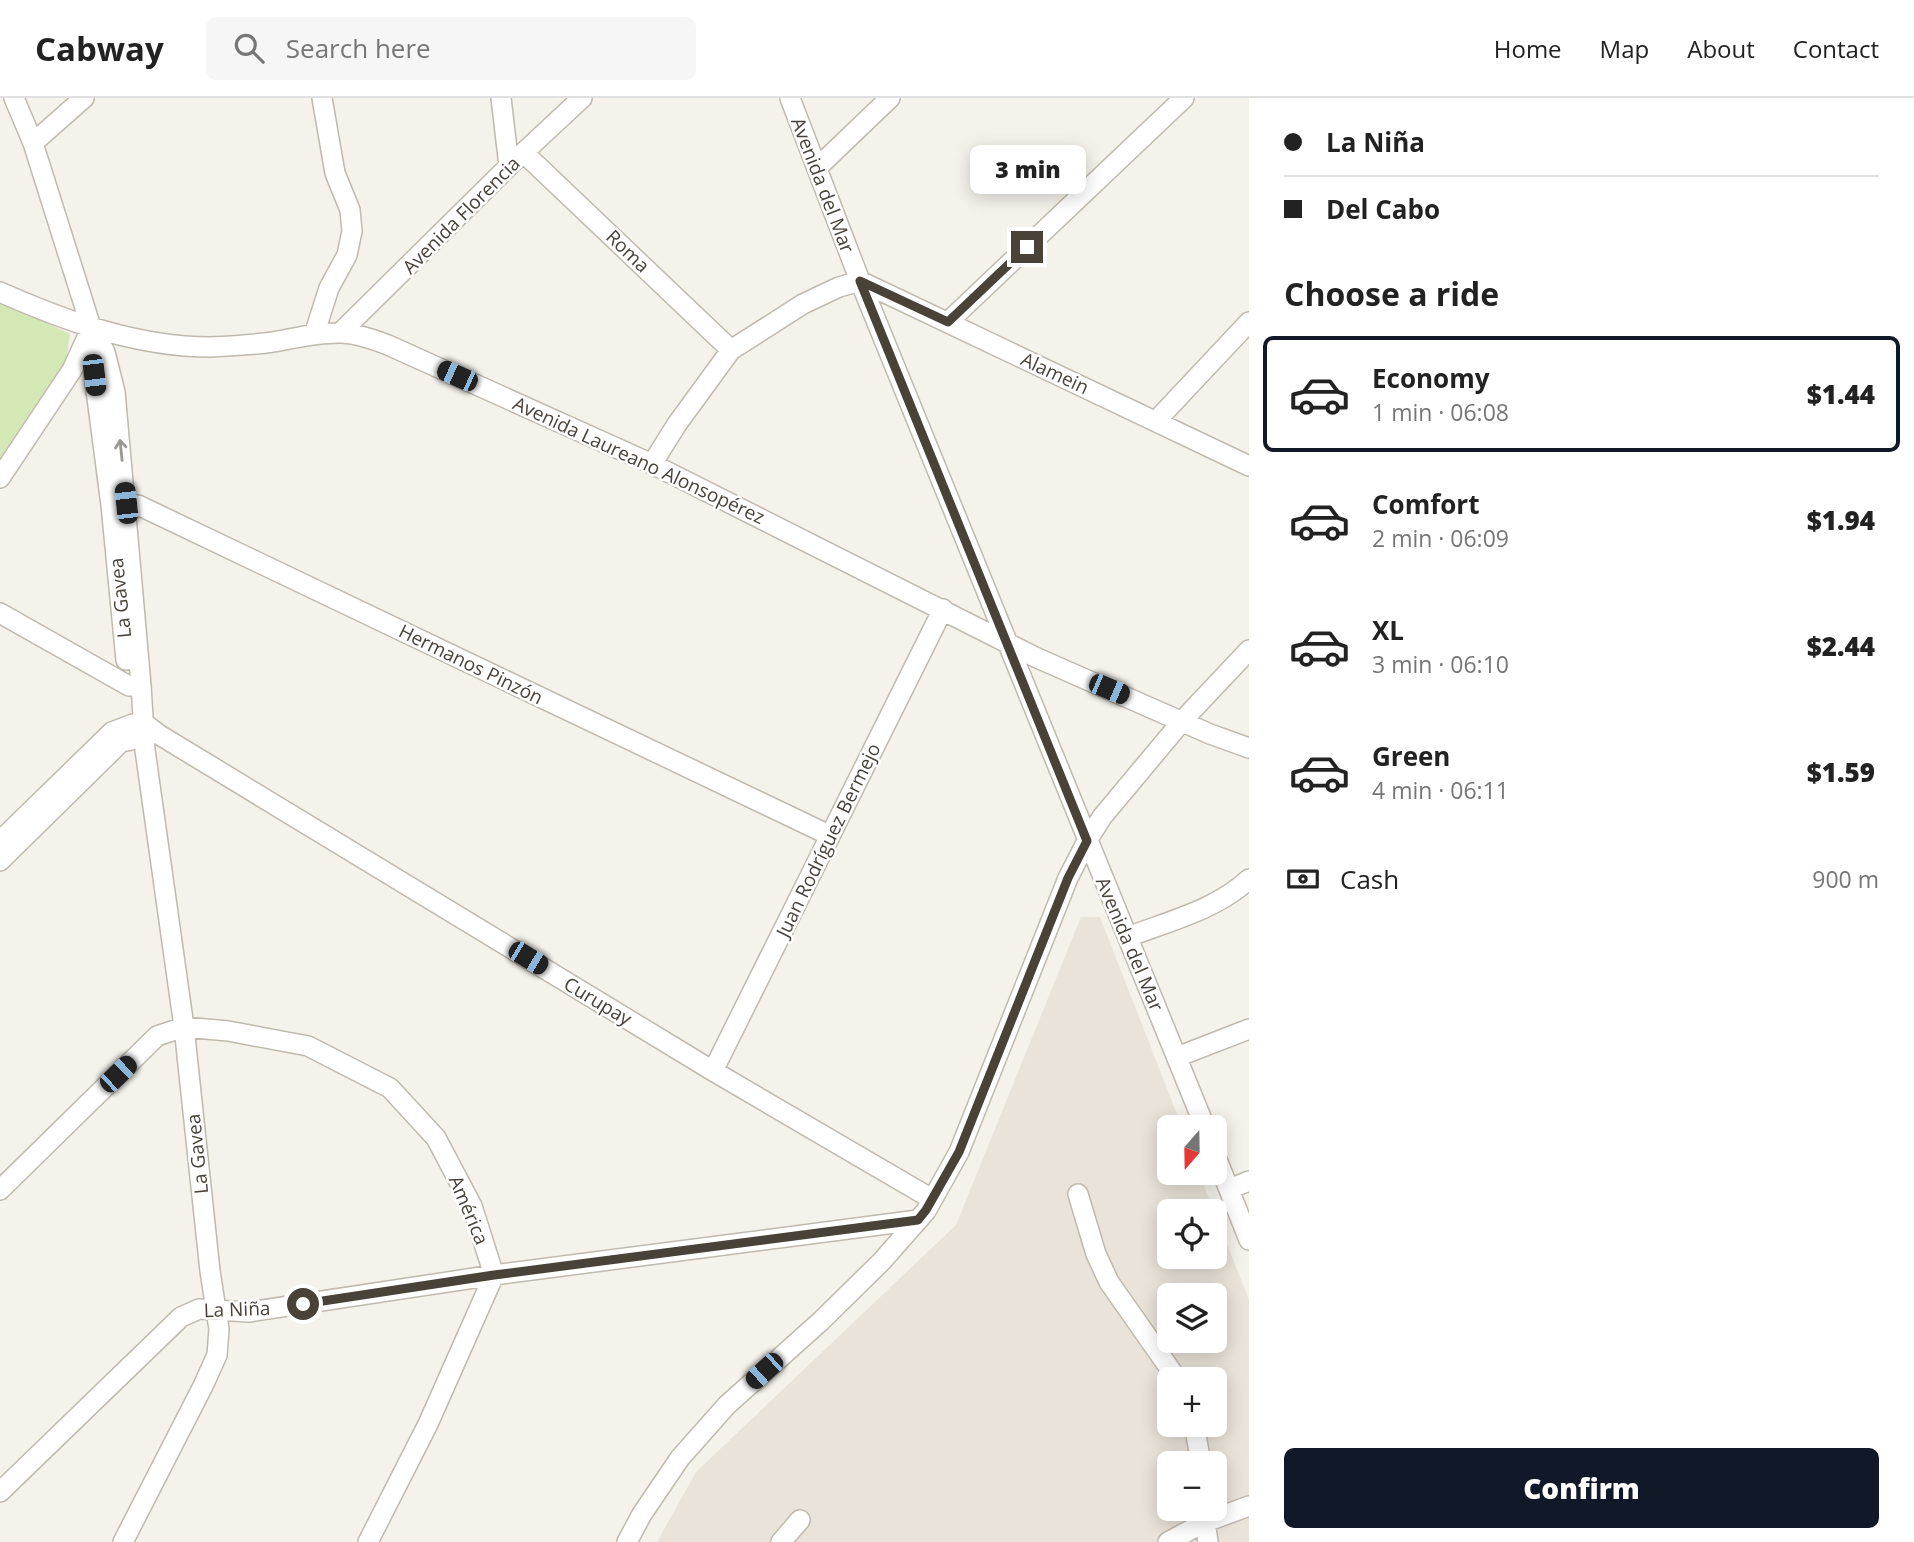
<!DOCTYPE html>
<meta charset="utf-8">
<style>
body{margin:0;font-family:"Open Sans",sans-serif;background:#f6f6f6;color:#222;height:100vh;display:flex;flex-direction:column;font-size:26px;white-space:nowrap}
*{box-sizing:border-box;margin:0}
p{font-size:23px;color:#767676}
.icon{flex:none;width:38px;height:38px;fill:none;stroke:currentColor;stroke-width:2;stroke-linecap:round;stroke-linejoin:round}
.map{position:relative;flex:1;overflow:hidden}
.sheet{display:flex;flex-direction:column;background:#fff;width:665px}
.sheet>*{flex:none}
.top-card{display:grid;align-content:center;height:154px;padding:0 35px;background:#fff}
.needle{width:46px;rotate:200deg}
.controls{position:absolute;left:1157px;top:1017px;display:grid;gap:14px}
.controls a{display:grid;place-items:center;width:70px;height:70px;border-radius:10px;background:#fff;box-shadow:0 4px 18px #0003;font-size:35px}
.end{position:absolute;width:32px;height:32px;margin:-16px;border:9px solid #494239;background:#fff;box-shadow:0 0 0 4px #fff}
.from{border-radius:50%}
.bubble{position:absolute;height:49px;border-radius:10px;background:#fff;box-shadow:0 4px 18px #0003;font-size:23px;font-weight:800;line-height:49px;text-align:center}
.car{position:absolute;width:21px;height:42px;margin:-21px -10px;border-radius:9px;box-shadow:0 0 5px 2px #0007;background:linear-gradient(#222 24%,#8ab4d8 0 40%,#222 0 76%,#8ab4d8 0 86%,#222 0)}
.top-card b{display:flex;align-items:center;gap:24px;height:66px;font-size:26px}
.top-card b+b{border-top:2px solid #e0e0e0}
.top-card i{width:18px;height:18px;background:#222}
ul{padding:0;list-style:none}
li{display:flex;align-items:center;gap:21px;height:116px;margin:0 14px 10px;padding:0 21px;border:4px solid transparent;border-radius:10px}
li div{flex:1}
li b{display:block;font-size:26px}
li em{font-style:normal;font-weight:800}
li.active{border-color:#111827}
li>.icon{width:63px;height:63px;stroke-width:1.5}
h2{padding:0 35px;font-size:32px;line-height:84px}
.pay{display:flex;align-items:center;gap:18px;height:77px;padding:0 35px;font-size:26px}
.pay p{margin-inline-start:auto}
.primary-button{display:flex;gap:14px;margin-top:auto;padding:14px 35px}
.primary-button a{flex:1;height:80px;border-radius:10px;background:#111827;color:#fff;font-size:28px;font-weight:800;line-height:80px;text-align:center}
header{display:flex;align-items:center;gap:42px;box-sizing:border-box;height:98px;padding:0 35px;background:#fff;border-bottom:2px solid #e0e0e0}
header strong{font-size:33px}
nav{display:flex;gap:38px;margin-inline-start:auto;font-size:24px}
.search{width:490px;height:63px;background:#f6f6f6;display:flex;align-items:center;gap:18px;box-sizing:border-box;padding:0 24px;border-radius:10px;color:#767676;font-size:26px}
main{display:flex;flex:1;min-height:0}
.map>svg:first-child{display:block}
</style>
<header>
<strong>Cabway</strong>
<div class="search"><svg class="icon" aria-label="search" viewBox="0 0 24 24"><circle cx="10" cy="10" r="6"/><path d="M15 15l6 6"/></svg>Search here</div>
<nav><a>Home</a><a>Map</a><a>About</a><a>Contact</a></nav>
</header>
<main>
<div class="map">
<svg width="1249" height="1444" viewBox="0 0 1249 1444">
<rect width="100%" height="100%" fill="#f5f1eb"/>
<path fill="#e9e3d9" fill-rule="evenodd" d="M 1081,819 L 1100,819 L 1182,1029 L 1169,1029 L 1169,1074 L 1199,1075 L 1214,1113 L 1169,1113 L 1169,1158 L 1214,1158 L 1214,1113 L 1249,1202 L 1249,1444 L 657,1444 L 696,1374 L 956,1127 ZM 1169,1197 L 1214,1197 L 1214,1242 L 1169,1242 ZM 1169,1281 L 1214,1281 L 1214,1326 L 1169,1326 ZM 1169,1365 L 1214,1365 L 1214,1410 L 1169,1410 Z"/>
<path fill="#d3e8b5" d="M 0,203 L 70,236 L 66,263 L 0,361 Z"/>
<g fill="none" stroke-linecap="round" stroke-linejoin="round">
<defs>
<path id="minor" d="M 14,0 L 33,45 L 91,229 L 105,254 L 115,294 L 141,587 L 145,652 L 184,929 L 210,1173 L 219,1231 L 217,1257 L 203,1288 L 123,1444
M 501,0 L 509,68
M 790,0 L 860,183 L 1205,1029
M 33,45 L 84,0
M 524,55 L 731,252
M 818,69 L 890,0
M 0,194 C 65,223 138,249 210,249 C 231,248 252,247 273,244 C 296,240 319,234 342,235 C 358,236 373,241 388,247 L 652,366 L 1035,559 L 1210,636 L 1249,650
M 948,224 L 1184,0
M 340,235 L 509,68 L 582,0
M 92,237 L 94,277 L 111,407 L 126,562
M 314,237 L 329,190 L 347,157 L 352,133 L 350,112 L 335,75 L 322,0
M 1156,323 L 1249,224
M 652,366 L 677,326 L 731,252 L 803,206 L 839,189 L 860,183 L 1249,368
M 0,380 L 72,272 L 90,233
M 111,407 L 126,405 L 138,407 L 829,737
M 0,515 L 129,588 L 141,587
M 0,743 L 112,634 L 133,626 L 144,625 L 158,636 L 713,973 L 932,1101
M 0,763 L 121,644 L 142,640
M 1128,839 C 1169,823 1216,812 1249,781
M 1177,959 L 1249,931
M 713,973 L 943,511
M 1214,1054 L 1249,1142
M 1229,1091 L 1249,1083
M 0,1092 L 157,938 L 184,929 L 228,933 L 308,948 L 390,990 L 436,1040 L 472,1108 L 494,1177 L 428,1326 L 368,1444
M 1078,1096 L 1096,1156 L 1109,1184 L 1177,1281
M 1194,1326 L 1201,1365
M 0,1394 L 181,1219 L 199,1211 L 249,1214 L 494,1177 L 918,1122
M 1203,1410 L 1208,1444
M 627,1444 L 642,1416 L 680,1360 L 727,1307 L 821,1223 L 882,1163 L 926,1113 L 959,1054 L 1068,780 L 1087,743 L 1102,719 L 1183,622 L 1249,552
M 781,1444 L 800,1422
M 1168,1444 L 1203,1425 L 1249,1408"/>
</defs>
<use href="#minor" stroke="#c0b9ad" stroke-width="22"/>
<use href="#minor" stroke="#fff" stroke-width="19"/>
</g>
<defs><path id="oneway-shaft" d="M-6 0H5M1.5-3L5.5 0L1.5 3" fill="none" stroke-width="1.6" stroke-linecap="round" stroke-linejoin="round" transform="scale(1.75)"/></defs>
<use stroke="#9b9792" href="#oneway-shaft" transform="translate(121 352) rotate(-96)"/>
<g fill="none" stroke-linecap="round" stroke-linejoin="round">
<path stroke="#494239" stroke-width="9" d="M 303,1206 L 494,1177 L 918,1122 L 926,1112 L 959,1054 L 1068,780 L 1087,743 L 860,183 L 948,224 L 1027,149"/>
</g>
<g text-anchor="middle" stroke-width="5" stroke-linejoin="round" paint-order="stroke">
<g font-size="19" fill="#494239" stroke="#fff">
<text transform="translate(823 87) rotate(69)" y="7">Avenida del Mar</text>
<text transform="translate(461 117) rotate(-45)" y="7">Avenida Florencia</text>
<text transform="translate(628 153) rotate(44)" y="7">Roma</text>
<text transform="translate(1055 275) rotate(25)" y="7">Alamein</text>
<text transform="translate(639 362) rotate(25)" y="7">Avenida Laureano Alonsopérez</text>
<text transform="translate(120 500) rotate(-96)" y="7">La Gavea</text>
<text transform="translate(471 566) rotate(26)" y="7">Hermanos Pinzón</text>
<text transform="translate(828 742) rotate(-64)" y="7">Juan Rodríguez Bermejo</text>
<text transform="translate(1130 846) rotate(67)" y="7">Avenida del Mar</text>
<text transform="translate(598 903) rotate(31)" y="7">Curupay</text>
<text transform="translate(197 1056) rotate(-96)" y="7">La Gavea</text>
<text transform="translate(469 1112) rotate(67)" y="7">América</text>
<text transform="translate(237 1211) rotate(-2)" y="7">La Niña</text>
</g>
</g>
</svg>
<div class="controls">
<a><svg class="needle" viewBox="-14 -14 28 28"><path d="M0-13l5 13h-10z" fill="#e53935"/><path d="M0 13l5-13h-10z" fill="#767676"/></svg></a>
<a><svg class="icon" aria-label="locate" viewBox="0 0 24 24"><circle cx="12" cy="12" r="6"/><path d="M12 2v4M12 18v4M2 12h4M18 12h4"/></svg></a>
<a><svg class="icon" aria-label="layers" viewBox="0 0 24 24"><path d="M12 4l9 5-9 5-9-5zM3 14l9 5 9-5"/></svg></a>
<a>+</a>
<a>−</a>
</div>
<i class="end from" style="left:303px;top:1206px"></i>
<i class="end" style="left:1027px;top:149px"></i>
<div class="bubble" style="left:970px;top:47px;width:116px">3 min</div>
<i class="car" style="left:94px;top:277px;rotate:173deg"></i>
<i class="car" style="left:457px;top:278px;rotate:294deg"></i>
<i class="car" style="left:126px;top:405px;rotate:354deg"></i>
<i class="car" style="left:1109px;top:591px;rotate:113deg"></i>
<i class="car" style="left:528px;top:860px;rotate:121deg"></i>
<i class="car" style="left:118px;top:976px;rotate:46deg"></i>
<i class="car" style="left:764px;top:1273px;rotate:228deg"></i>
</div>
<section class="sheet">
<div class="top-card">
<b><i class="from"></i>La Niña</b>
<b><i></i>Del Cabo</b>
</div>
<h2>Choose a ride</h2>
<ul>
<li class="active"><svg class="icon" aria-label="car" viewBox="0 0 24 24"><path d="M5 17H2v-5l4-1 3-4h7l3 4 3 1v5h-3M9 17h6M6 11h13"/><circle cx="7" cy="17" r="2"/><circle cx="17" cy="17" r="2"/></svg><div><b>Economy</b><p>1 min · 06:08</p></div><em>$1.44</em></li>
<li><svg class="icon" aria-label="car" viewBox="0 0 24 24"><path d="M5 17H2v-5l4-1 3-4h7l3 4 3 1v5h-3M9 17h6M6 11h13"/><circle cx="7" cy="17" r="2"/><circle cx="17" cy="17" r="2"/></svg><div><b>Comfort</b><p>2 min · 06:09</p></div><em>$1.94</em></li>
<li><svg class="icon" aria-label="car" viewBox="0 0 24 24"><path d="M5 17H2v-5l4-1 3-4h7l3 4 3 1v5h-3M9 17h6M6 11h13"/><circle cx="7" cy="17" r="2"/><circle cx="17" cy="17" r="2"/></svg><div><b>XL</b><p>3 min · 06:10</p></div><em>$2.44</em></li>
<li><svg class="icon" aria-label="car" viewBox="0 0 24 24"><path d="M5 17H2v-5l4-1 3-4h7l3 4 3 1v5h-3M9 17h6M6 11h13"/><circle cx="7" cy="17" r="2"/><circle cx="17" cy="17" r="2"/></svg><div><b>Green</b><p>4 min · 06:11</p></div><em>$1.59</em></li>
</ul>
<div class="pay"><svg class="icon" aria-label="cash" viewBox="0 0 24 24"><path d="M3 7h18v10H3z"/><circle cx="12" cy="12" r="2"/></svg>Cash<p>900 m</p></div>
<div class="primary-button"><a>Confirm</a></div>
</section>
</main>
